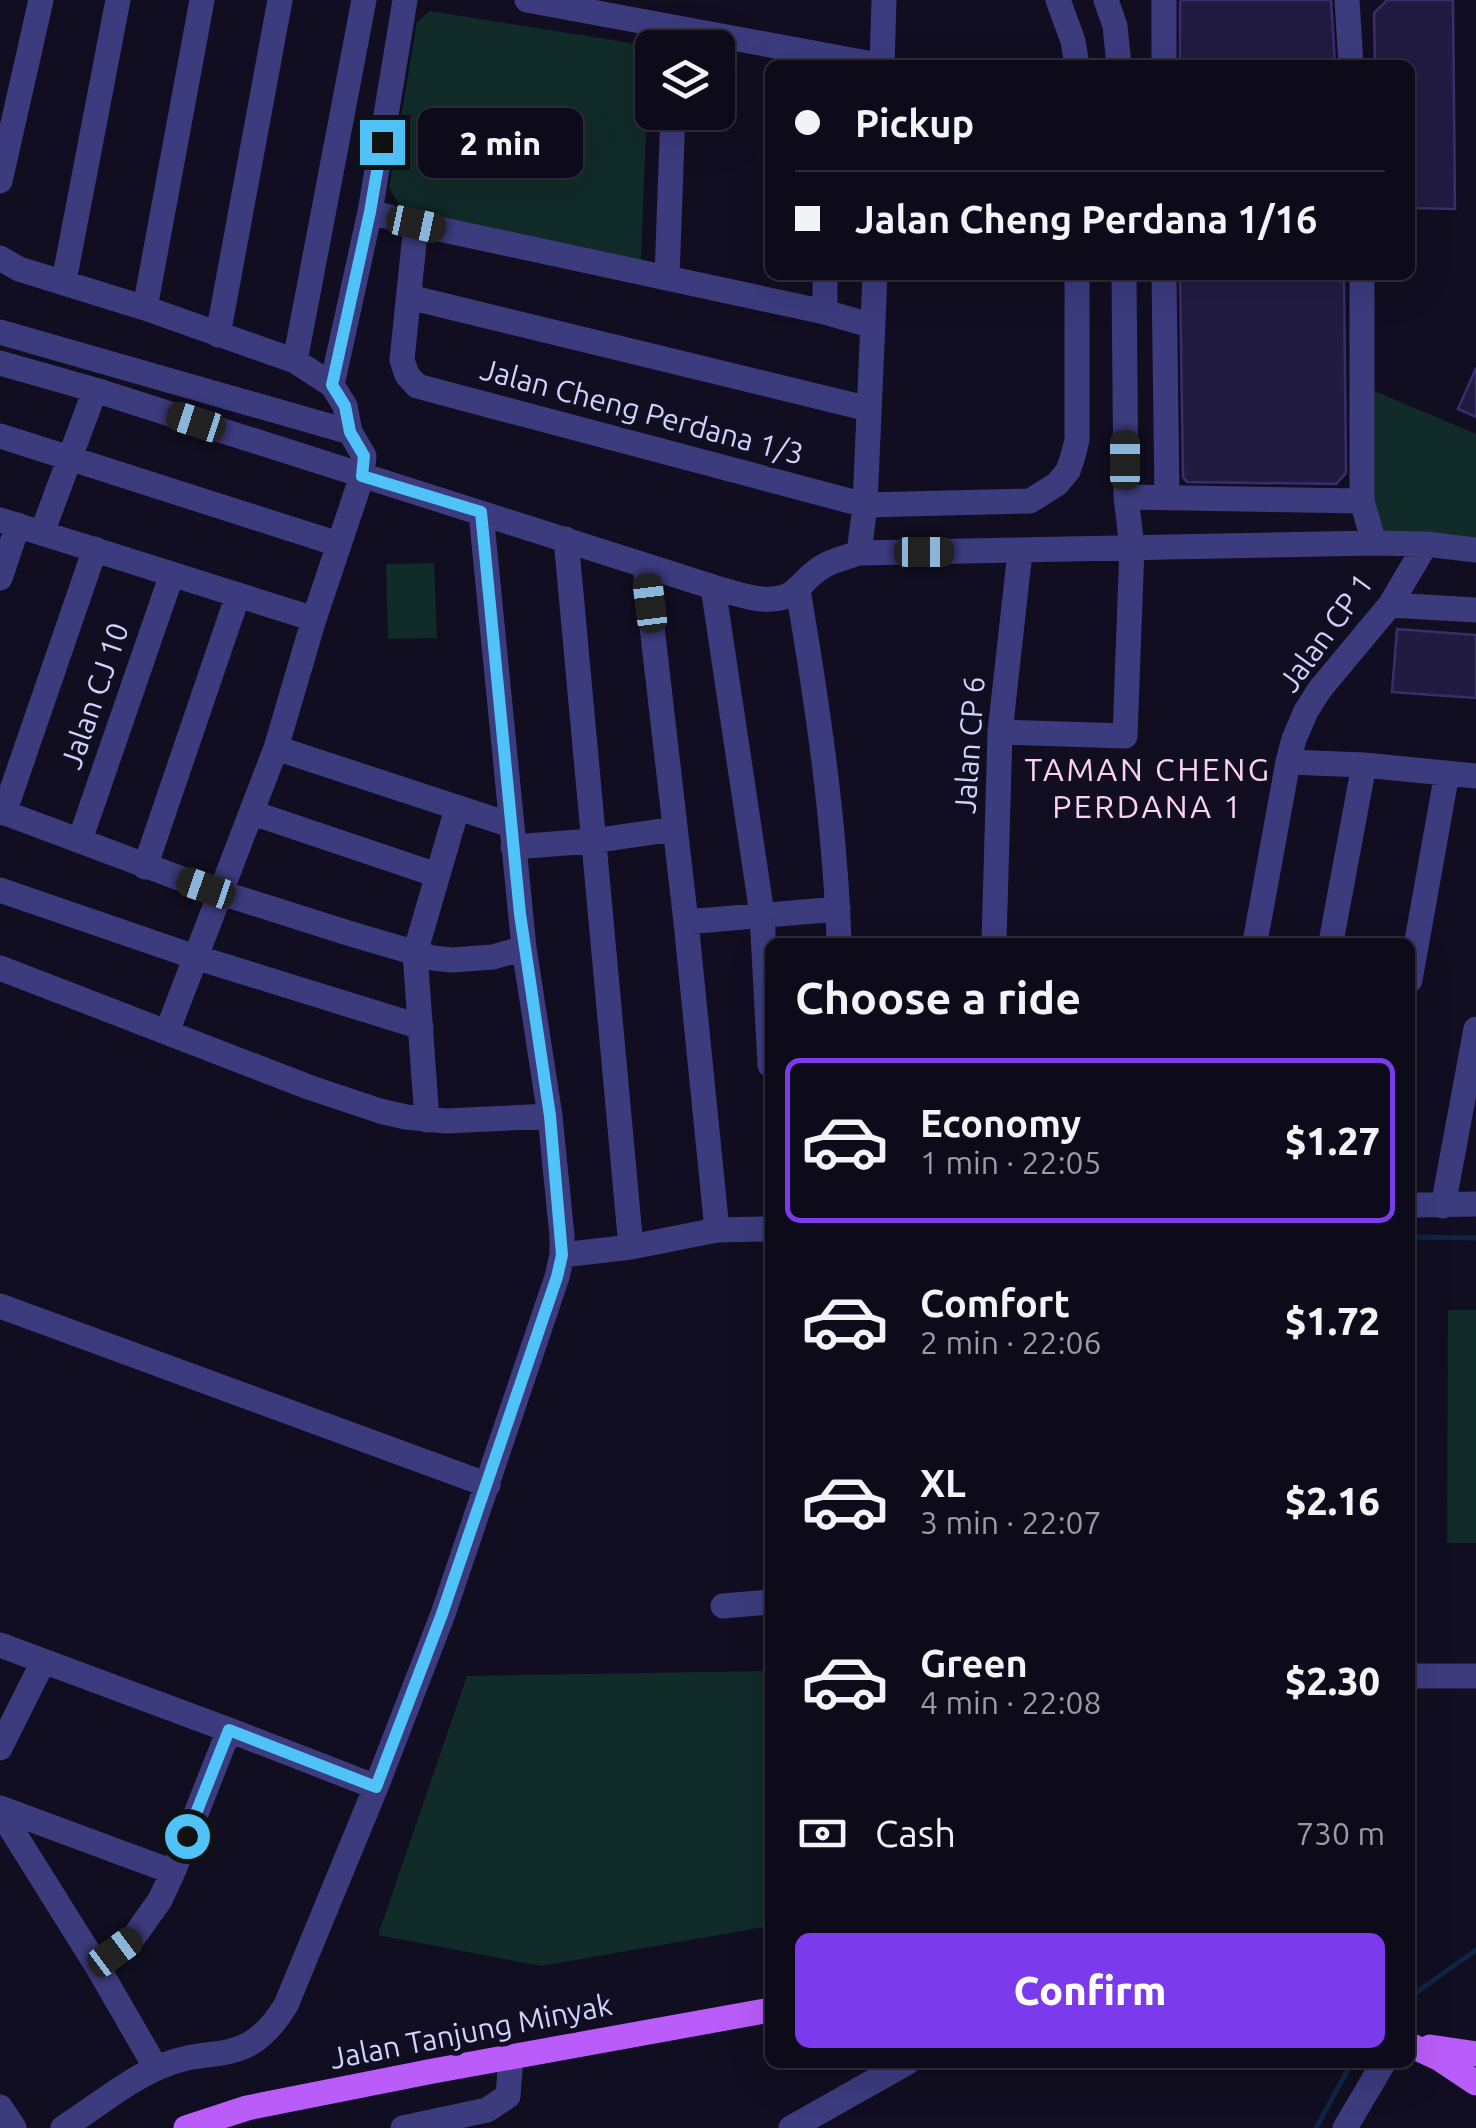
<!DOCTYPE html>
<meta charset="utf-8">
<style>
body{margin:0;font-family:Ubuntu,sans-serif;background:#161322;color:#f1f3f6;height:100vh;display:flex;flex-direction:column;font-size:38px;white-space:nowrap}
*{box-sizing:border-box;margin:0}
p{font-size:32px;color:#9a9aa2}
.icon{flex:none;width:55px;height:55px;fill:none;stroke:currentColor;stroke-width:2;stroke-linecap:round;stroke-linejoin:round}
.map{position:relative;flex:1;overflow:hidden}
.details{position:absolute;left:765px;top:938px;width:650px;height:1130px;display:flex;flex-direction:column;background:#0d0a19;border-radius:15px;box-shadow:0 10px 40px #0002,0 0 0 2px #2d2b38}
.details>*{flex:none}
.hud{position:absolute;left:765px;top:60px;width:650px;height:220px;border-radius:15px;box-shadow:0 10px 40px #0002,0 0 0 2px #2d2b38;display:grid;align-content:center;height:220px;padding:0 30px;background:#0d0a19}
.controls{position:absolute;left:635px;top:30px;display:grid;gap:20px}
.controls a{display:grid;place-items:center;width:100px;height:100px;border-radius:15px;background:#0d0a19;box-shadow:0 10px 40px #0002,0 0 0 2px #2d2b38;font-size:50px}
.end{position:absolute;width:45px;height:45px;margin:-22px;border:12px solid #4fc3f7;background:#111;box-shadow:0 0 0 5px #111}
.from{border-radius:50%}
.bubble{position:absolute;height:70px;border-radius:15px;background:#0d0a19;box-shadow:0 10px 40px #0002,0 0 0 2px #2d2b38;font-size:32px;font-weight:800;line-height:70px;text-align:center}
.car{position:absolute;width:30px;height:60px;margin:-30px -15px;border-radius:12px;box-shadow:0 0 8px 2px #0007;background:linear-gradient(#222 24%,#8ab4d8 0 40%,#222 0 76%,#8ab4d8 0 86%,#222 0)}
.hud b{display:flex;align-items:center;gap:35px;height:95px;font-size:38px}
.hud b+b{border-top:2px solid #2d2b38}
.hud i{width:25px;height:25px;background:#f1f3f6}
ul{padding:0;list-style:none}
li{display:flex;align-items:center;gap:30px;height:165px;margin:0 20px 15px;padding:0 10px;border:5px solid transparent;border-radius:15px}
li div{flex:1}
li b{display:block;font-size:38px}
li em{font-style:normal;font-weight:800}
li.on{border-color:#7c3aed}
li>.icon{width:90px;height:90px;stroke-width:1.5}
h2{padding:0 30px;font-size:45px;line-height:120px}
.pay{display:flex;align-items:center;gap:25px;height:110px;padding:0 30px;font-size:38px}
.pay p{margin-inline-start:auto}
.cta{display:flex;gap:20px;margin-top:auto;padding:20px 30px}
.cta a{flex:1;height:115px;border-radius:15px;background:#7c3aed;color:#fff;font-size:40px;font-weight:800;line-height:115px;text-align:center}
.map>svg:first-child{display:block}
</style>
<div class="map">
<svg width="1476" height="2128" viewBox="0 0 1476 2128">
<rect width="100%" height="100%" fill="#110e21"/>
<path fill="#112b29" d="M 430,11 L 637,44 L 649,53 L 641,259 L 626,268 L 401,207 L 389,188 L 417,22 Z
M 1365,387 L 1476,434 L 1476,543 L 1364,528 Z
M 434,563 L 437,638 L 388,639 L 386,564 Z
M 1448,1310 L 1476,1310 L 1476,1543 L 1447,1543 Z
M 770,1671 L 770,1926 L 541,1966 L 378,1935 L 467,1676 Z"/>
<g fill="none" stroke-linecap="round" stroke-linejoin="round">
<path stroke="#0e2545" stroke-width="5" d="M 1410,1237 L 1476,1238
M 1410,1997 L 1476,1950
M 1316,2128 L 1352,2062"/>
</g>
<path fill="#221b41" stroke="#392e6c" stroke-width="2.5" d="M 1182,0 L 1331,0 L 1335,65 L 1180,65 L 1180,2 Z
M 1387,0 L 1453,0 L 1455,209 L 1410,208 L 1410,65 L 1375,65 L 1374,13 Z
M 1180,275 L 1344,275 L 1346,473 L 1336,484 L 1187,482 L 1183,477 Z
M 1476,368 L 1476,417 L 1458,409 Z
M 1397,629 L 1476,635 L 1476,698 L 1392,692 Z"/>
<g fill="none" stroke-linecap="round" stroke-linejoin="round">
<path stroke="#3c3b7e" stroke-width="25" d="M 527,0 L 878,65
M 1058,0 L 1073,41 L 1077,65
M 1106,0 L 1115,26 L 1119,65
M 1347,0 L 1351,65
M 882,65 L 884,0
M 1164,65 L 1164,0
M 0,181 L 41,0
M 370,212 L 416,224 L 825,312 L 873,326
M 416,224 L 402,360 L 407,375 L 417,386 L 865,505 L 1030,501 L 1057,484 L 1068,471 L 1073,456 L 1077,440 L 1077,275
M 0,258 L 19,269 L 145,308 L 295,361 L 332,385
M 1164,275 L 1167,498
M 1362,275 L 1362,501 L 1374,543
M 667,278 L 673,112
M 64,281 L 118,0
M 409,297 L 869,409
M 145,308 L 202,0
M 825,312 L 825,275
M 0,332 L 350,432
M 218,335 L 280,0
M 295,361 L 364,0
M 0,363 L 95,390 L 713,587 C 735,593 762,604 784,597 C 798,592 804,580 815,572 C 828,561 844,558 859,553 L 1374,543 L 1426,544 L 1476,550
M 0,436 L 338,544
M 1126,497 L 1362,501
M 0,520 L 314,619
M 42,533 L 95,390
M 566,539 L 631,1247
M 859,553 L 865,505 L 875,275
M 645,566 L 686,922 L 717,1230
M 0,578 L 18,525
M 713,587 L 762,914 L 770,1065
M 798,590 C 818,707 835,824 839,942
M 1390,605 L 1476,610
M 1000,732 L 1125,736 L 1132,547 L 1126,497 L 1124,275
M 276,748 L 511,825
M 1288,762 L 1364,765 L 1476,776
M 0,811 L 206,888 L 348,933 L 433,958 L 452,960 L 493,957 L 524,948
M 4,813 L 95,549
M 253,813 L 437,875
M 80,840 L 172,574
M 513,847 L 592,841 L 675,829
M 145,867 L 238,595
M 0,890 L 195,957 L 421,1027
M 686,922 L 838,909
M 994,942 L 1000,732 L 1020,552
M 1255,942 L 1288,762 L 1294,739 L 1306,711 L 1320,689 L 1390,605 L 1426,544
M 1331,942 L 1364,765
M 0,968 L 311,1088 L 380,1111 L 406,1117 L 446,1121 L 550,1116
M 1410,980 L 1447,773
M 167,1032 L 276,748 L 314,619 L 362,476 L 364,456 L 350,432 L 345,406 L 332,385 L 370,212 L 405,0
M 427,1120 L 415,953 L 457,809
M 1410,1205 L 1476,1204
M 1443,1206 L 1476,1029
M 562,1255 L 631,1247 L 717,1230 L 770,1229
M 0,1306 L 488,1485
M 723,1606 L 770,1602
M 0,1645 L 229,1730 L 376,1787
M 1410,1676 L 1476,1676
M 0,1748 L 43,1662
M 0,1808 L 173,1872
M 0,1811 L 97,1966 L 156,2068
M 97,1966 L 133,1938 L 160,1900 L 173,1872 L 229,1730
M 0,2107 L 14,2128
M 63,2128 C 94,2108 124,2083 157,2068 C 213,2042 245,2072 286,2005 L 376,1787 L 443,1614 L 557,1277 L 562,1255 L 562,1236 L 550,1116 L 524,948 L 481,513
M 403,2128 L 487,2110 L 508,2096 L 511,2057
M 791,2128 L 908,2062
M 1345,2128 L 1384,2062"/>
<path stroke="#ba5cf9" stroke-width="25" d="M 1410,2045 L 1440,2059 L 1476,2083
M 1430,2047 L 1476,2054
M 186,2128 L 247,2108 L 433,2071 L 770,2010"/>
</g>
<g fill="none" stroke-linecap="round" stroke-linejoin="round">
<path stroke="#4fc3f7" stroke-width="12" d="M 187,1836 L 229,1730 L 376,1787 L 442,1614 L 557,1277 L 562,1255 L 550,1116 L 520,914 L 481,512 L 362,476 L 364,456 L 350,432 L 345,406 L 332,385 L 370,212 L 382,142"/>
</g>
<g text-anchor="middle" stroke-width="10" stroke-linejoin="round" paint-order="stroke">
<g font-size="30" fill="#d4d0fd" stroke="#110e21">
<text transform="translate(642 412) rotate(15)" y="10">Jalan Cheng Perdana 1/3</text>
<text transform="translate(1326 633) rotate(-54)" y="10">Jalan CP 1</text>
<text transform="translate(95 696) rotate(-71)" y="10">Jalan CJ 10</text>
<text transform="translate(970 745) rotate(-86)" y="10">Jalan CP 6</text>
<text transform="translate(471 2032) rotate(-11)" y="10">Jalan Tanjung Minyak</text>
</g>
<g font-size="32" letter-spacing="2.5" fill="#fdd2ef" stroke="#110e21">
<text x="1148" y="781">TAMAN CHENG<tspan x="1148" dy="37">PERDANA 1</tspan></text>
</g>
</g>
</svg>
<div class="controls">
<a><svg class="icon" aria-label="layers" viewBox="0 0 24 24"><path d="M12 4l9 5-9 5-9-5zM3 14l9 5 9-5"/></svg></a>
</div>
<i class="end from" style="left:187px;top:1836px"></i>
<i class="end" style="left:382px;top:142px"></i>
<div class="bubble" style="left:418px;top:108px;width:165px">2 min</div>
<i class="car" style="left:416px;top:224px;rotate:102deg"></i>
<i class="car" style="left:196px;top:422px;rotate:288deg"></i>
<i class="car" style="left:1125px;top:460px;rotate:0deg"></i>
<i class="car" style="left:924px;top:552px;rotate:90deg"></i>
<i class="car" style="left:650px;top:603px;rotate:353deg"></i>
<i class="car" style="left:206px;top:888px;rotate:289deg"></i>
<i class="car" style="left:115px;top:1952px;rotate:53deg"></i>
<div class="hud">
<b><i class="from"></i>Pickup</b>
<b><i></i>Jalan Cheng Perdana 1/16</b>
</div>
<section class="details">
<h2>Choose a ride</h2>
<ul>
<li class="on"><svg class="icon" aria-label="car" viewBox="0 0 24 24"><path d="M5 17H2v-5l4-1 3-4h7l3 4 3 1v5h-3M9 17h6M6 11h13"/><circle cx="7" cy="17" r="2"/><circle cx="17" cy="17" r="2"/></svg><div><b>Economy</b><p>1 min · 22:05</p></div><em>$1.27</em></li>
<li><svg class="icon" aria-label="car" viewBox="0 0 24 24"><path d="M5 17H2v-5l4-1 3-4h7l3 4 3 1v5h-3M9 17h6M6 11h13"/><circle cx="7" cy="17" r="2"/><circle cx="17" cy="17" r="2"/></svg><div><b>Comfort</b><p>2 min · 22:06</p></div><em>$1.72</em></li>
<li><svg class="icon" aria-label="car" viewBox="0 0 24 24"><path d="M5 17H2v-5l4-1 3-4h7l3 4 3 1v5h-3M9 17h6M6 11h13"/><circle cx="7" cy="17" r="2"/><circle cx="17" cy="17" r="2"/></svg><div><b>XL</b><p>3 min · 22:07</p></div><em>$2.16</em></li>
<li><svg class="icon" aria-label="car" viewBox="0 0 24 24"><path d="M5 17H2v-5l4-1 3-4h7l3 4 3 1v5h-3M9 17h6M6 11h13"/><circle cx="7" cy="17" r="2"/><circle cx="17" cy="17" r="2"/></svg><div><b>Green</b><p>4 min · 22:08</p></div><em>$2.30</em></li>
</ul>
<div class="pay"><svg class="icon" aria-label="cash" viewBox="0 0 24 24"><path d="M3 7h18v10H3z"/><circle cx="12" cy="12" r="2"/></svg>Cash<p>730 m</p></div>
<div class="cta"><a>Confirm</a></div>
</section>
</div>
